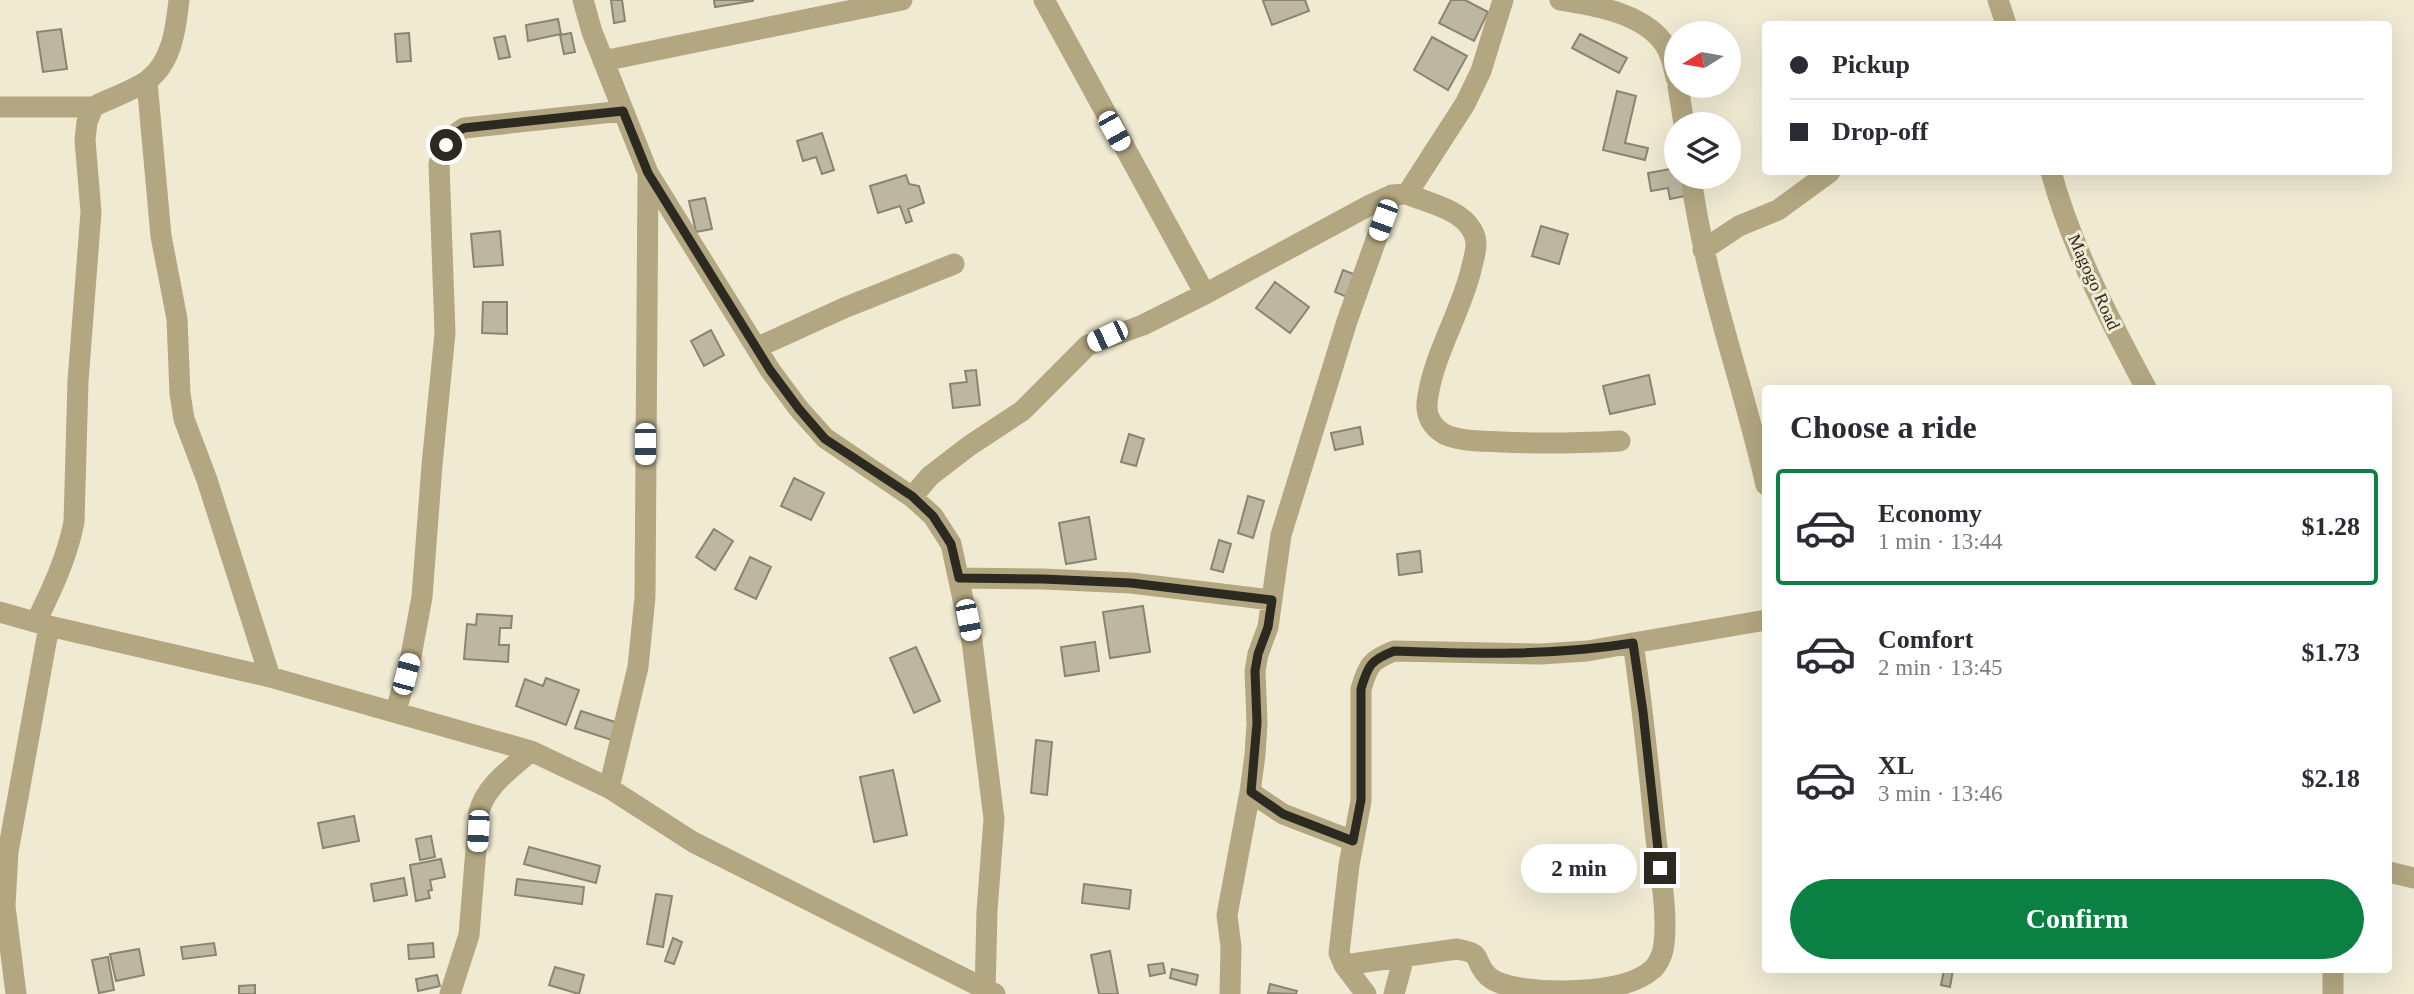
<!DOCTYPE html>
<meta charset="utf-8">
<style>
body{margin:0;font-family:"Times New Roman",serif;background:#f7f7f7;color:#2b2b33;height:100vh;display:flex;flex-direction:column;font-size:26px;white-space:nowrap}
*{box-sizing:border-box;margin:0}
p{font-size:23px;color:#7c7c81}
.icon{flex:none;width:38px;height:38px;fill:none;stroke:currentColor;stroke-width:2;stroke-linecap:round;stroke-linejoin:round}
.map{position:relative;flex:1;overflow:hidden}
.sheet{position:absolute;left:1762px;top:385px;width:630px;height:588px;display:flex;flex-direction:column;background:#fff;border-radius:7px;box-shadow:0 7px 28px #0002}
.sheet>*{flex:none}
.guide{position:absolute;left:1762px;top:21px;width:630px;height:154px;border-radius:7px;box-shadow:0 7px 28px #0002;display:grid;align-content:center;height:154px;padding:0 28px;background:#fff}
.needle{width:46px;rotate:259deg}
.fabs{position:absolute;left:1664px;top:21px;display:grid;gap:14px}
.fabs a{display:grid;place-items:center;width:77px;height:77px;border-radius:50%;background:#fff;box-shadow:0 7px 28px #0002;font-size:35px}
.end{position:absolute;width:32px;height:32px;margin:-16px;border:9px solid #2c2921;background:#fff;box-shadow:0 0 0 4px #fff}
.from{border-radius:50%}
.bubble{position:absolute;height:49px;border-radius:24px;background:#fff;box-shadow:0 7px 28px #0002;font-size:23px;font-weight:800;line-height:49px;text-align:center}
.car{position:absolute;width:21px;height:42px;margin:-21px -10px;border-radius:9px;box-shadow:0 0 5px 2px #0007;background:linear-gradient(#fff 24%,#345 0 40%,#fff 0 76%,#345 0 86%,#fff 0)}
.guide b{display:flex;align-items:center;gap:24px;height:66px;font-size:26px}
.guide b+b{border-top:2px solid #e1e1e2}
.guide i{width:18px;height:18px;background:#2b2b33}
ul{padding:0;list-style:none}
li{display:flex;align-items:center;gap:21px;height:116px;margin:0 14px 10px;padding:0 14px;border:4px solid transparent;border-radius:7px}
li div{flex:1}
li b{display:block;font-size:26px}
li em{font-style:normal;font-weight:800}
li.active{border-color:#0b8043}
li>.icon{width:63px;height:63px;stroke-width:1.5}
h2{padding:0 28px;font-size:32px;line-height:84px}
.action{display:flex;gap:14px;margin-top:auto;padding:14px 28px}
.action a{flex:1;height:80px;border-radius:42px;background:#0b8043;color:#fff;font-size:28px;font-weight:800;line-height:80px;text-align:center}
.map>svg:first-child{display:block}
</style>
<div class="map">
<svg width="2414" height="994" viewBox="0 0 2414 994">
<rect width="100%" height="100%" fill="#f0ead3"/>
<path fill="#bdb7a1" stroke="#8a8570" stroke-width="2" d="M 611,0 L 622,0 L 625,21 L 614,23 Z
M 714,0 L 753,0 L 753,1 L 715,7 Z
M 1266,0 L 1305,0 L 1309,11 L 1272,25 L 1263,1 Z
M 1451,0 L 1465,0 L 1488,12 L 1474,41 L 1439,23 Z
M 558,19 L 561,34 L 528,41 L 526,25 Z
M 61,29 L 67,69 L 43,72 L 37,32 Z
M 409,33 L 411,61 L 397,62 L 395,34 Z
M 571,33 L 575,52 L 564,54 L 560,35 Z
M 1580,34 L 1627,58 L 1619,73 L 1572,48 Z
M 505,36 L 510,57 L 499,59 L 494,38 Z
M 1432,37 L 1467,56 L 1448,90 L 1414,70 Z
M 1617,91 L 1636,96 L 1625,143 L 1648,148 L 1645,160 L 1603,150 Z
M 822,133 L 834,170 L 822,174 L 816,157 L 803,161 L 797,141 Z
M 1676,168 L 1676,177 L 1682,177 L 1685,196 L 1670,199 L 1668,188 L 1651,191 L 1648,173 Z
M 906,175 L 909,184 L 919,186 L 924,203 L 908,209 L 912,221 L 906,223 L 900,206 L 878,213 L 870,186 Z
M 705,198 L 712,229 L 696,232 L 689,201 Z
M 1541,226 L 1568,234 L 1559,264 L 1532,256 Z
M 500,231 L 503,265 L 474,267 L 471,234 Z
M 1343,270 L 1356,275 L 1347,297 L 1335,292 Z
M 1275,282 L 1309,307 L 1290,333 L 1256,308 Z
M 483,302 L 507,302 L 507,334 L 482,333 Z
M 711,330 L 724,355 L 704,366 L 691,341 Z
M 976,370 L 980,405 L 953,408 L 950,384 L 967,382 L 965,371 Z
M 1649,375 L 1655,404 L 1610,414 L 1603,386 Z
M 1360,427 L 1363,444 L 1335,450 L 1331,433 Z
M 1129,434 L 1144,439 L 1136,466 L 1121,462 Z
M 794,478 L 824,493 L 811,520 L 781,506 Z
M 1248,496 L 1264,501 L 1253,538 L 1238,533 Z
M 1089,517 L 1096,559 L 1066,564 L 1059,523 Z
M 714,529 L 733,541 L 715,570 L 696,557 Z
M 1219,540 L 1231,544 L 1223,572 L 1211,569 Z
M 1420,551 L 1422,572 L 1399,575 L 1397,554 Z
M 750,557 L 771,567 L 756,599 L 735,589 Z
M 1143,606 L 1150,652 L 1110,658 L 1103,612 Z
M 477,614 L 512,616 L 511,628 L 500,628 L 499,645 L 509,645 L 508,662 L 464,659 L 467,624 L 476,625 Z
M 1095,642 L 1099,671 L 1065,676 L 1061,647 Z
M 916,647 L 940,701 L 914,713 L 890,658 Z
M 546,678 L 579,690 L 566,725 L 516,706 L 525,679 L 543,686 Z
M 581,711 L 618,723 L 612,740 L 575,728 Z
M 1036,740 L 1052,742 L 1047,795 L 1031,793 Z
M 893,770 L 907,835 L 874,842 L 860,777 Z
M 354,816 L 359,841 L 323,848 L 318,823 Z
M 431,836 L 435,857 L 420,860 L 416,839 Z
M 529,847 L 600,866 L 596,883 L 524,864 Z
M 441,859 L 445,877 L 430,880 L 432,890 L 428,891 L 430,898 L 416,901 L 410,865 Z
M 404,878 L 407,895 L 374,901 L 371,884 Z
M 517,879 L 584,887 L 582,904 L 515,895 Z
M 1084,884 L 1131,890 L 1129,909 L 1082,903 Z
M 656,894 L 672,896 L 663,947 L 647,944 Z
M 673,938 L 682,942 L 674,964 L 665,961 Z
M 214,943 L 216,955 L 183,959 L 181,947 Z
M 433,943 L 434,957 L 409,959 L 408,945 Z
M 139,949 L 144,975 L 116,981 L 110,954 Z
M 1110,951 L 1118,994 L 1099,994 L 1091,955 Z
M 108,957 L 114,990 L 99,993 L 92,960 Z
M 1163,963 L 1165,973 L 1150,976 L 1148,965 Z
M 555,967 L 584,975 L 579,994 L 549,985 Z
M 1172,969 L 1198,975 L 1196,985 L 1170,978 Z
M 1944,970 L 1953,970 L 1950,987 L 1941,985 Z
M 437,975 L 440,986 L 418,991 L 416,979 Z
M 1270,984 L 1297,991 L 1296,994 L 1268,993 Z
M 255,985 L 255,994 L 239,994 L 239,986 Z"/>
<g fill="none" stroke-linecap="round" stroke-linejoin="round">
<path stroke="#b2a780" stroke-width="21" d="M 583,0 L 592,32 L 648,173 L 770,370 L 799,409 L 825,438 L 912,497 L 933,516 L 951,544 L 972,641 L 994,819 L 987,911 L 985,994
M 1044,0 L 1205,294
M 1560,0 C 1594,5 1641,13 1663,42 C 1671,53 1673,65 1676,78
M 1998,0 L 2006,24
M 603,61 L 902,0
M 147,82 L 161,236 L 177,319 L 180,394 L 184,419 L 207,480 L 270,677
M 1678,86 L 1684,124
M 0,107 L 93,107
M 2051,172 C 2072,248 2109,319 2146,388
M 1691,177 C 1705,283 1743,382 1766,485
M 1407,194 C 1428,203 1460,209 1472,230 C 1480,243 1474,256 1471,270 C 1460,315 1432,357 1427,403 C 1426,416 1432,427 1444,434 C 1461,442 1484,441 1502,442 C 1542,444 1580,443 1620,441
M 1703,250 L 1739,226 L 1778,210 L 1830,172
M 756,348 L 844,308 L 954,264
M 912,497 L 930,476 L 969,446 L 1022,411 L 1088,345 L 1143,325 L 1205,294 L 1370,205 L 1392,195
M 959,578 L 1043,579 L 1131,583 L 1272,600
M 0,612 L 49,626 L 270,677 L 531,751 L 609,788 L 693,842 L 995,994
M 36,622 C 52,589 67,558 74,522 L 78,381 L 91,212 L 85,140 L 87,122 L 93,107 C 108,99 135,90 148,80 C 172,62 176,28 179,0
M 396,711 L 411,656 L 422,597 L 432,465 L 445,333 L 439,164 C 445,148 449,137 464,128 L 623,111
M 609,788 L 638,667 L 645,597 L 648,173
M 1250,792 L 1283,814 L 1353,841
M 2389,872 L 2414,878
M 1344,965 L 1457,949 C 1485,954 1472,958 1486,974 C 1493,983 1509,986 1520,988 C 1556,993 1625,994 1653,969 C 1657,965 1662,956 1663,950 C 1669,919 1660,870 1656,839 C 1649,773 1643,708 1633,643
M 2333,970 L 2333,994
M 16,994 L 5,906 L 8,852 L 49,626
M 450,994 L 469,935 L 479,812 C 486,785 511,769 531,751
M 1230,994 L 1231,947 L 1227,915 L 1250,792 L 1255,755 L 1257,723 L 1255,671 L 1258,654 L 1268,627 L 1281,535 L 1347,321 L 1392,195 L 1407,194 L 1465,104 L 1481,71 L 1503,0
M 1366,994 L 1344,965 L 1339,953 L 1349,865 L 1361,801 L 1361,689 C 1368,665 1371,660 1394,651 L 1541,654 L 1587,651 L 1766,620
M 1394,994 L 1404,957"/>
</g>
<g fill="none" stroke-linecap="round" stroke-linejoin="round">
<path stroke="#2c2921" stroke-width="9" d="M 446,145 L 454,134 L 464,128 L 623,111 L 648,173 L 770,370 L 799,409 L 825,439 L 912,496 L 933,516 L 951,544 L 959,578 L 1043,579 L 1131,583 L 1272,600 L 1268,627 L 1258,654 L 1255,671 L 1257,723 L 1251,792 L 1283,814 L 1353,841 L 1361,800 L 1361,689 C 1368,665 1371,660 1394,651 C 1476,654 1552,656 1633,643 L 1643,712 L 1660,868"/>
</g>
<g text-anchor="middle" stroke-width="6" stroke-linejoin="round" paint-order="stroke">
<g font-size="18" fill="#2c2921" stroke="#f0ead3">
<text transform="translate(2094 282) rotate(66)" y="6">Magogo Road</text>
</g>
</g>
</svg>
<div class="fabs">
<a><svg class="needle" viewBox="-14 -14 28 28"><path d="M0-13l5 13h-10z" fill="#e53935"/><path d="M0 13l5-13h-10z" fill="#7c7c81"/></svg></a>
<a><svg class="icon" aria-label="layers" viewBox="0 0 24 24"><path d="M12 4l9 5-9 5-9-5zM3 14l9 5 9-5"/></svg></a>
</div>
<i class="end from" style="left:446px;top:145px"></i>
<i class="end" style="left:1660px;top:868px"></i>
<div class="bubble" style="left:1521px;top:844px;width:116px">2 min</div>
<i class="car" style="left:1114px;top:131px;rotate:151deg"></i>
<i class="car" style="left:1383px;top:220px;rotate:200deg"></i>
<i class="car" style="left:1107px;top:336px;rotate:245deg"></i>
<i class="car" style="left:645px;top:444px;rotate:180deg"></i>
<i class="car" style="left:968px;top:620px;rotate:169deg"></i>
<i class="car" style="left:406px;top:674px;rotate:15deg"></i>
<i class="car" style="left:478px;top:831px;rotate:183deg"></i>
<div class="guide">
<b><i class="from"></i>Pickup</b>
<b><i></i>Drop-off</b>
</div>
<section class="sheet">
<h2>Choose a ride</h2>
<ul>
<li class="active"><svg class="icon" aria-label="car" viewBox="0 0 24 24"><path d="M5 17H2v-5l4-1 3-4h7l3 4 3 1v5h-3M9 17h6M6 11h13"/><circle cx="7" cy="17" r="2"/><circle cx="17" cy="17" r="2"/></svg><div><b>Economy</b><p>1 min · 13:44</p></div><em>$1.28</em></li>
<li><svg class="icon" aria-label="car" viewBox="0 0 24 24"><path d="M5 17H2v-5l4-1 3-4h7l3 4 3 1v5h-3M9 17h6M6 11h13"/><circle cx="7" cy="17" r="2"/><circle cx="17" cy="17" r="2"/></svg><div><b>Comfort</b><p>2 min · 13:45</p></div><em>$1.73</em></li>
<li><svg class="icon" aria-label="car" viewBox="0 0 24 24"><path d="M5 17H2v-5l4-1 3-4h7l3 4 3 1v5h-3M9 17h6M6 11h13"/><circle cx="7" cy="17" r="2"/><circle cx="17" cy="17" r="2"/></svg><div><b>XL</b><p>3 min · 13:46</p></div><em>$2.18</em></li>
</ul>
<div class="action"><a>Confirm</a></div>
</section>
</div>
